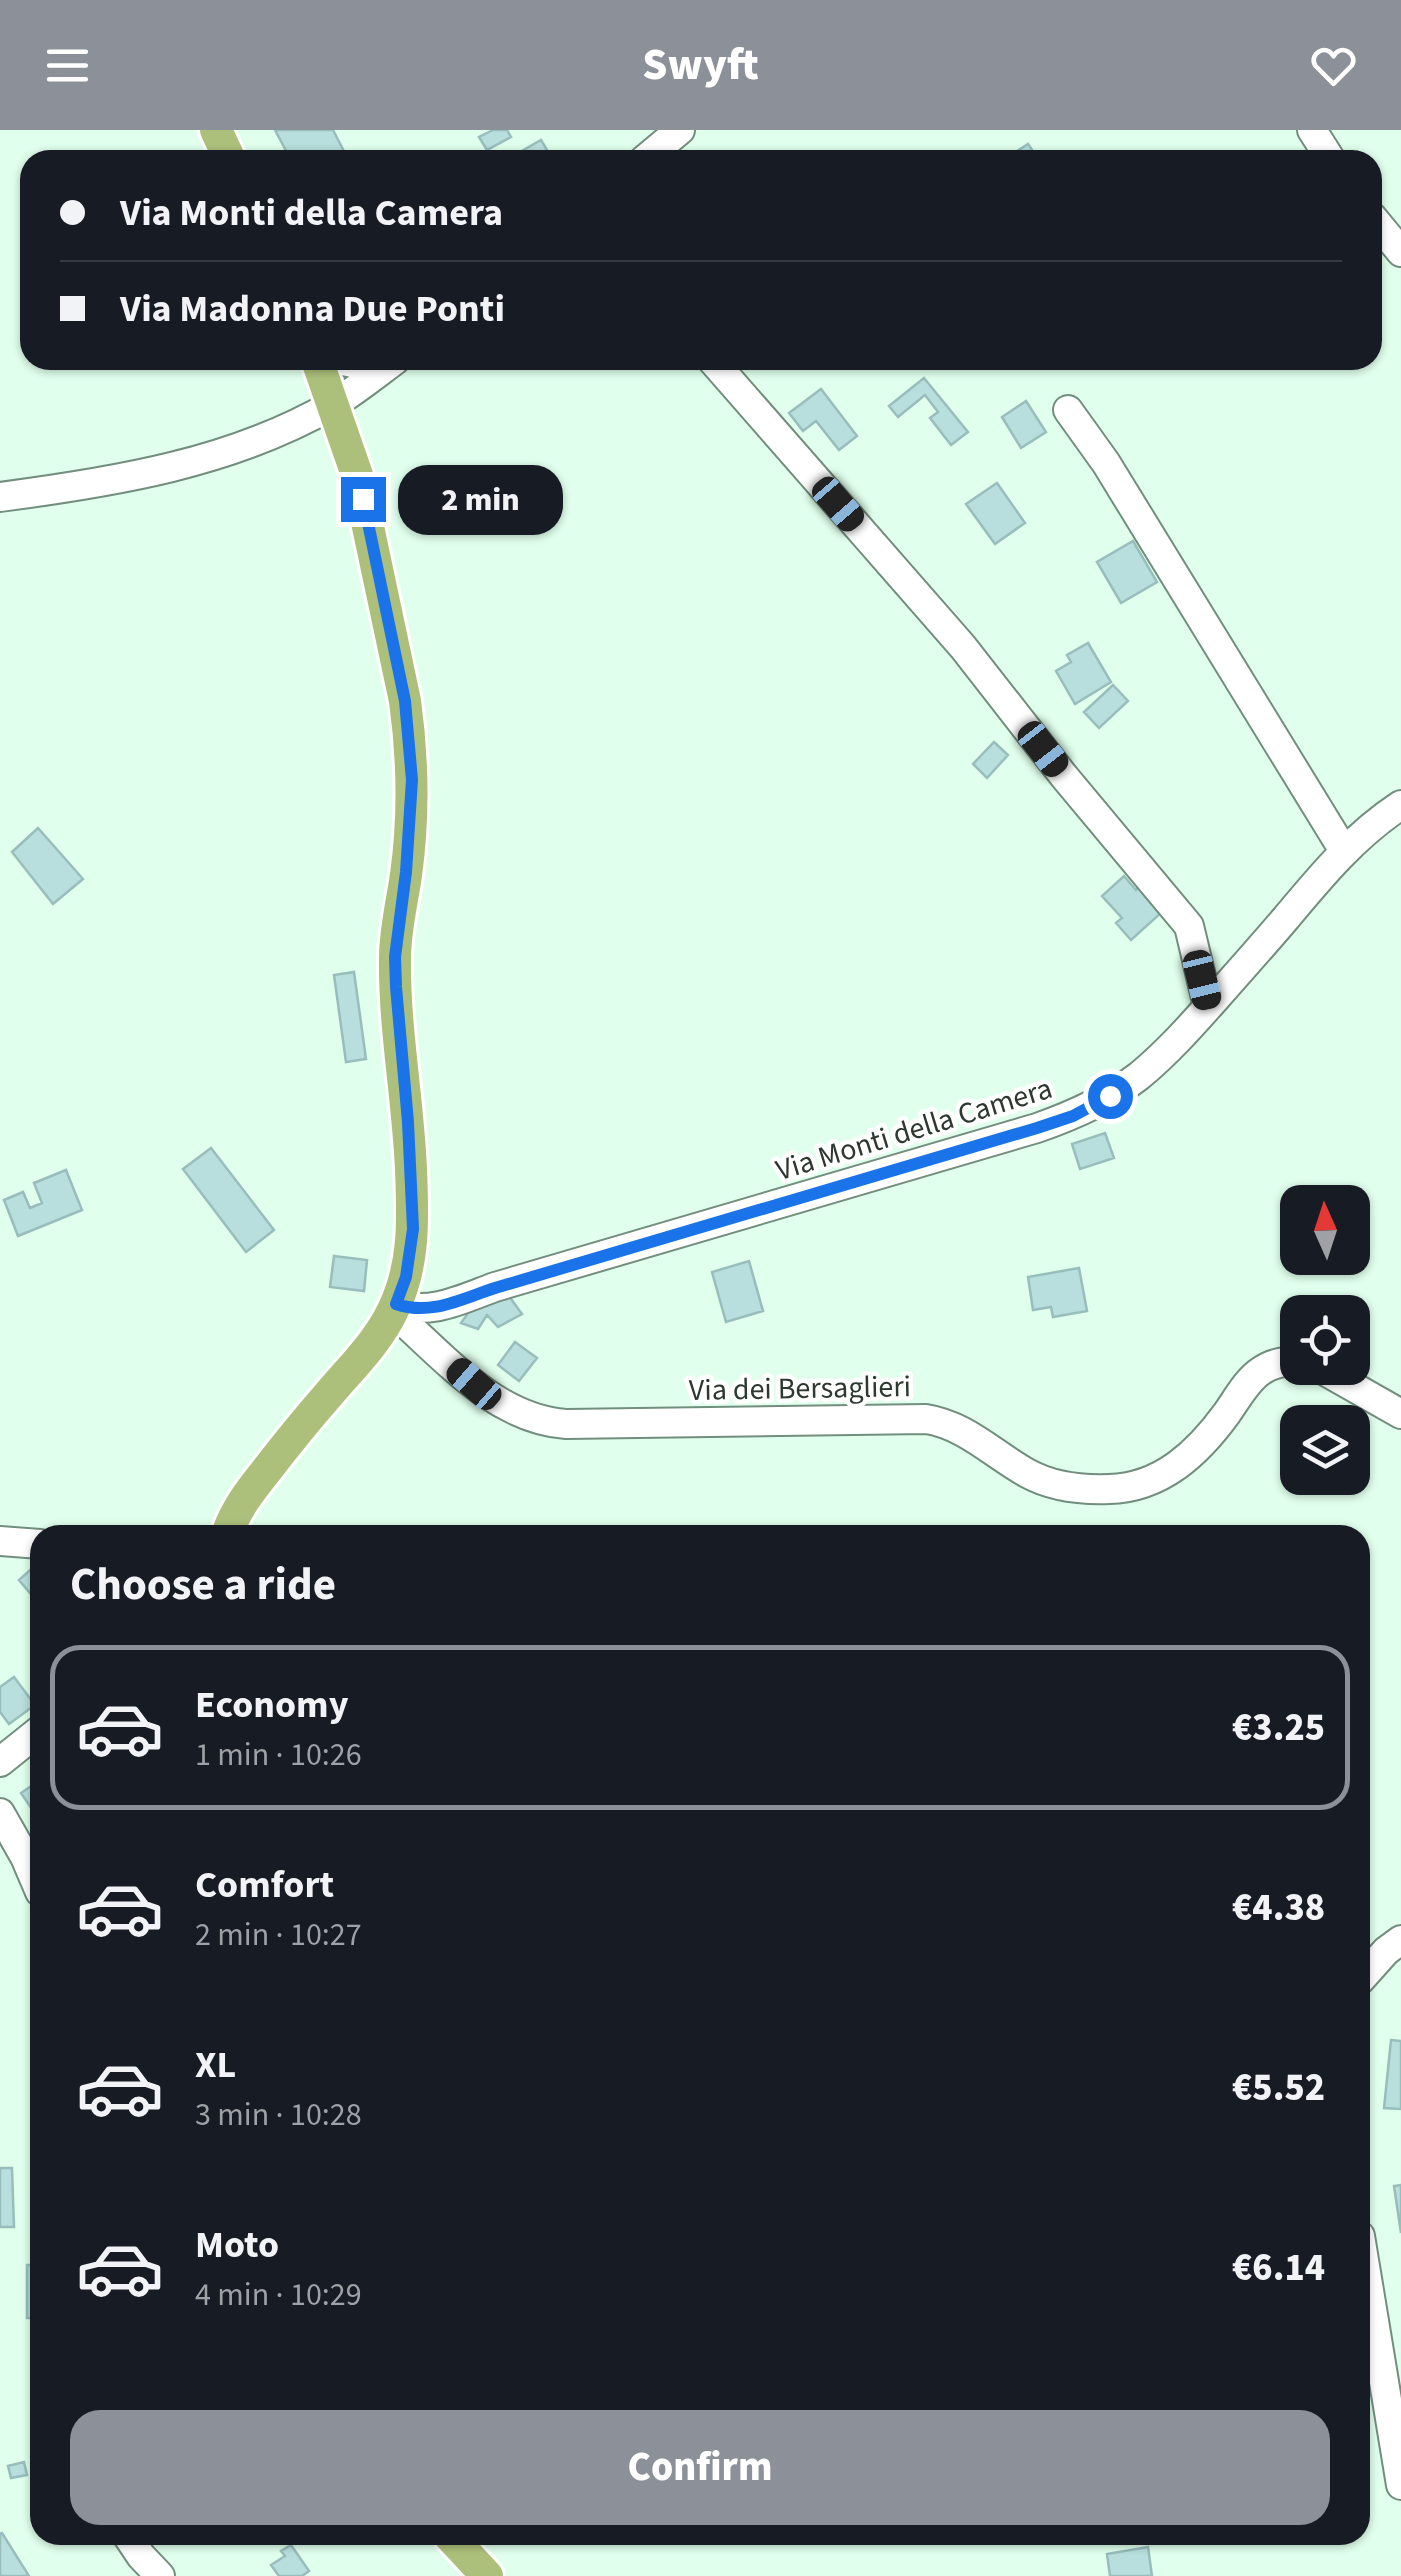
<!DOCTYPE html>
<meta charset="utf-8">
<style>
body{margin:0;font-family:"Source Sans 3",sans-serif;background:#20242c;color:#f1f3f6;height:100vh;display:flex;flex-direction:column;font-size:38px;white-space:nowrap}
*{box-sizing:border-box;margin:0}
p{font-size:32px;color:#9ea1a6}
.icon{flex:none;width:55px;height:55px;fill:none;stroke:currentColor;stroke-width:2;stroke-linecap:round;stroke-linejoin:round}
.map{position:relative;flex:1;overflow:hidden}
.details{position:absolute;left:30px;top:1395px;width:1340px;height:1020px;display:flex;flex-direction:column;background:#171b24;border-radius:30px;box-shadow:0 2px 8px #0004}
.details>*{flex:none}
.banner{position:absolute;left:20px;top:20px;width:1362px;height:220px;border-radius:30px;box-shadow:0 2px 8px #0004;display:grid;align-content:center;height:220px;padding:0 40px;background:#171b24}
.needle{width:65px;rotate:357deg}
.controls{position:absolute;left:1280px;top:1055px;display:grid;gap:20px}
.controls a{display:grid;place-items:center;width:90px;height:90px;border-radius:20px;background:#171b24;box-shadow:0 2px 8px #0004;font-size:50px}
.end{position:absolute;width:45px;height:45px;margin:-22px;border:12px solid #1a73e8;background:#fff;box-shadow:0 0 0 5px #fff}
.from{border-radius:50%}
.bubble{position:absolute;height:70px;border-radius:30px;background:#171b24;box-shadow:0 2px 8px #0004;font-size:32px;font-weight:800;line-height:70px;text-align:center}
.car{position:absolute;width:30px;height:60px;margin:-30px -15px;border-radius:12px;box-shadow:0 0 8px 2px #0007;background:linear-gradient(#222 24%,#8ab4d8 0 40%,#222 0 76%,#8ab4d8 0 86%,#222 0)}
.banner b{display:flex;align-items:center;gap:35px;height:95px;font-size:38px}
.banner b+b{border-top:2px solid #363941}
.banner i{width:25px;height:25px;background:#f1f3f6}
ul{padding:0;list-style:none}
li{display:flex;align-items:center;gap:30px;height:165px;margin:0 20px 15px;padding:0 20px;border:5px solid transparent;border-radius:30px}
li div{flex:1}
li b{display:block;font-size:38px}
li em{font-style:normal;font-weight:800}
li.selected{border-color:#8c9099}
li>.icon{width:90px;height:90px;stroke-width:1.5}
h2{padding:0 40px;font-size:45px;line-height:120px}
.primary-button{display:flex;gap:20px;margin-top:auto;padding:20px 40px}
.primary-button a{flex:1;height:115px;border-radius:30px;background:#8c9099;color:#fff;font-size:40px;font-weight:800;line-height:115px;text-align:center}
header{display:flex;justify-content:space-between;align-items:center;height:130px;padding:0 40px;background:#8c9099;color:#fff;font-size:45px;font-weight:800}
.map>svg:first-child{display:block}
</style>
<header><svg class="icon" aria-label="menu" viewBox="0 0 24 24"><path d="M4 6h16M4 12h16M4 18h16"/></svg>Swyft<svg class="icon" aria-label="heart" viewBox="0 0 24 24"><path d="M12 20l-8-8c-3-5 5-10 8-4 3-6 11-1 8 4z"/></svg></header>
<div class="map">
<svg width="1401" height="2446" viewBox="0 0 1401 2446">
<rect width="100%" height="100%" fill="#e0ffec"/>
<path fill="#b8dfdd" stroke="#98bebc" stroke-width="2.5" d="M 275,0 L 333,0 L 348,29 L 314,30 L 313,28 L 309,30 L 291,30 Z
M 493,0 L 507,0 L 511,7 L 487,20 L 479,7 Z
M 541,10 L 553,30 L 506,30 Z
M 1028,14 L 1039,30 L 1003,30 Z
M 924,248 L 968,302 L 951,315 L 930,288 L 938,282 L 925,265 L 898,287 L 889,276 Z
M 821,259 L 857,306 L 839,320 L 816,291 L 803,301 L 789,283 Z
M 1026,271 L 1046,302 L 1021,318 L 1002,287 Z
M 997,353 L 1025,393 L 995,414 L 966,374 Z
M 1133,411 L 1157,452 L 1121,473 L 1097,432 Z
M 1088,513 L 1111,552 L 1075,574 L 1056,541 L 1071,532 L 1067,525 Z
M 1113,555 L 1128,571 L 1099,598 L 1084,582 Z
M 994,612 L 1008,625 L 987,648 L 973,634 Z
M 38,698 L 83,749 L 53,774 L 12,722 Z
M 1124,746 L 1136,760 L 1139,757 L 1162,782 L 1131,810 L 1116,793 L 1122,788 L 1102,766 Z
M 354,842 L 366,929 L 346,932 L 334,845 Z
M 1105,1003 L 1114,1028 L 1080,1039 L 1072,1014 Z
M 211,1018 L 274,1100 L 246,1122 L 183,1039 Z
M 66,1040 L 82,1080 L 18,1106 L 4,1070 L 23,1062 L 30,1078 L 42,1073 L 34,1053 Z
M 334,1126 L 367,1130 L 364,1161 L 330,1157 Z
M 749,1131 L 763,1181 L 726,1192 L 712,1142 Z
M 1079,1138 L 1087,1181 L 1053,1187 L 1051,1177 L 1033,1180 L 1028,1147 Z
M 506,1162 L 522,1184 L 498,1197 L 487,1185 L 478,1199 L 461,1193 L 475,1173 Z
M 515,1212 L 537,1228 L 519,1251 L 498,1235 Z
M 40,1431 L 40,1475 L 19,1450 Z
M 14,1547 L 35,1575 L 9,1594 L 0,1582 L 0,1557 Z
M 40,1650 L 40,1691 L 21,1663 Z
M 1391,1910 L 1401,1911 L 1401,1979 L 1384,1978 Z
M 0,2038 L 12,2038 L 14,2097 L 0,2097 Z
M 1401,2055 L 1401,2103 L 1394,2056 Z
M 27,2135 L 40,2135 L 40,2188 L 27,2188 Z
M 24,2332 L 27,2345 L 11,2348 L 8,2336 Z
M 2,2403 L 29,2446 L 0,2446 L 0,2404 Z
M 291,2415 L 309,2441 L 302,2446 L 279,2446 L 271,2435 L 285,2426 L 281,2421 Z
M 1148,2417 L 1152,2446 L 1110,2446 L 1107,2424 Z"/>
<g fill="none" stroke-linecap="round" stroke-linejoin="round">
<defs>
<path id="minor" d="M 1312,0 L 1331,30
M 644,30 L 680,0
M 1372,87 L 1401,122
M 339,230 L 362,235 L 393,231
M 712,230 L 963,517 L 1063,645 L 1189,796 L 1208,876
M 1068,280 L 1106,333 L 1344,721
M 0,367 C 114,352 232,333 332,275 C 354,262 375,245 395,230
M 395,1174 C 430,1186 462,1169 495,1157 L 1037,998 C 1074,985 1108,970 1139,946 C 1167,923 1191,896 1215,869 C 1239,842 1263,815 1286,788 C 1321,746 1355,705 1401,675
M 393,1182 C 443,1226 495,1289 566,1294 L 926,1289 C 965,1295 993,1324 1027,1343 C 1052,1357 1081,1360 1109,1359 C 1161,1358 1198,1323 1227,1283 C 1237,1269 1247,1250 1261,1241 C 1272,1233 1284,1231 1298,1231
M 1320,1238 L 1401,1284
M 0,1411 L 40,1414
M 0,1632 L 40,1600
M 0,1683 L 25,1727 L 40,1762
M 1360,1850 L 1386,1821 L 1401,1810
M 1360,2106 L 1401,2355
M 127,2405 L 141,2426 L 160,2446"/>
<path id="major" d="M 216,0 L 230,30
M 227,1405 C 235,1380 250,1361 266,1341 C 286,1315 307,1289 329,1264 C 351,1238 378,1212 393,1180 C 415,1135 413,1089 411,1039 C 408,969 394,898 395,828 C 395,800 402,773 406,745 C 414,687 413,629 405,571 L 357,345 L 317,230
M 449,2405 L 487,2446"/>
</defs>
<use href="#minor" stroke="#728e7d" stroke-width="32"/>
<use href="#major" stroke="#fff" stroke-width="38"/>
<use href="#minor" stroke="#fff" stroke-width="28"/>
<use href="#major" stroke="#adc07b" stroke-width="32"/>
</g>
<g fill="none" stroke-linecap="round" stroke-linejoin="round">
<path stroke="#1a73e8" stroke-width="12" d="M 363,369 L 405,571 L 412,650 L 406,742 L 395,827 L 396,857 L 408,992 L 413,1099 L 406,1147 L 396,1174 C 431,1186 461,1169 495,1158 L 1037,998 L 1073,986 L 1110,966"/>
</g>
<g text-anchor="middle" stroke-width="9" stroke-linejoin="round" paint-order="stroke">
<g font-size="30" fill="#2c3830" stroke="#fff">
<text transform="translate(914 999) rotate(-17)" y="10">Via Monti della Camera</text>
<text transform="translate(800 1258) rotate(-1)" y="10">Via dei Bersaglieri</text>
</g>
</g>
</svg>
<div class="controls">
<a><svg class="needle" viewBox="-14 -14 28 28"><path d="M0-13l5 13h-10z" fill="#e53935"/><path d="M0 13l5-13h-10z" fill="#9ea1a6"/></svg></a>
<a><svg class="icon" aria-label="locate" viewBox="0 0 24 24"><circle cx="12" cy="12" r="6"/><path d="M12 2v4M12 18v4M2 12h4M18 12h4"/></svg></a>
<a><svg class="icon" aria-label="layers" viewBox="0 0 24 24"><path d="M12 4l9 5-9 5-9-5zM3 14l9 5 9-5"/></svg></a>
</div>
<i class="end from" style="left:1110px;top:966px"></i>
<i class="end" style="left:363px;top:369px"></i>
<div class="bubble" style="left:398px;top:335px;width:165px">2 min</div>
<i class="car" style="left:838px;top:374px;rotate:139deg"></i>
<i class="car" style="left:1043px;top:619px;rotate:142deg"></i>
<i class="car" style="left:1202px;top:850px;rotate:166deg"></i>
<i class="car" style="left:474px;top:1254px;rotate:311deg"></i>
<div class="banner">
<b><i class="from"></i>Via Monti della Camera</b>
<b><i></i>Via Madonna Due Ponti</b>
</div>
<section class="details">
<h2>Choose a ride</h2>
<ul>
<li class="selected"><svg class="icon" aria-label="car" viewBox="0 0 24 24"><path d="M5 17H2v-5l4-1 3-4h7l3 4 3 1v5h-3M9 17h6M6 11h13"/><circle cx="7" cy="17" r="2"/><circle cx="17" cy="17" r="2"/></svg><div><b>Economy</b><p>1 min · 10:26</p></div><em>€3.25</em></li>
<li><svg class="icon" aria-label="car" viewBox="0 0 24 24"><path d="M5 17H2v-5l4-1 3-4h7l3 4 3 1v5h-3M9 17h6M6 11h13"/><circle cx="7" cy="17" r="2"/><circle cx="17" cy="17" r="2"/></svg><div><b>Comfort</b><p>2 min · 10:27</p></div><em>€4.38</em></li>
<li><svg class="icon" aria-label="car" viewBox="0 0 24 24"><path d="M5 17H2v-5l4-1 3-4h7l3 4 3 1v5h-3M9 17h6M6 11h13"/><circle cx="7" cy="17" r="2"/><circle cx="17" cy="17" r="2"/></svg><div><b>XL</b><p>3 min · 10:28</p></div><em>€5.52</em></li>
<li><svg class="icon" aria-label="car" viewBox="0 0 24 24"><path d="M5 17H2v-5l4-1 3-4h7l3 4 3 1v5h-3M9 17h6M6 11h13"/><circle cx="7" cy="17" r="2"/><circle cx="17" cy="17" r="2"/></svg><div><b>Moto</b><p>4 min · 10:29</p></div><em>€6.14</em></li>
</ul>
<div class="primary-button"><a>Confirm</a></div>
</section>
</div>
